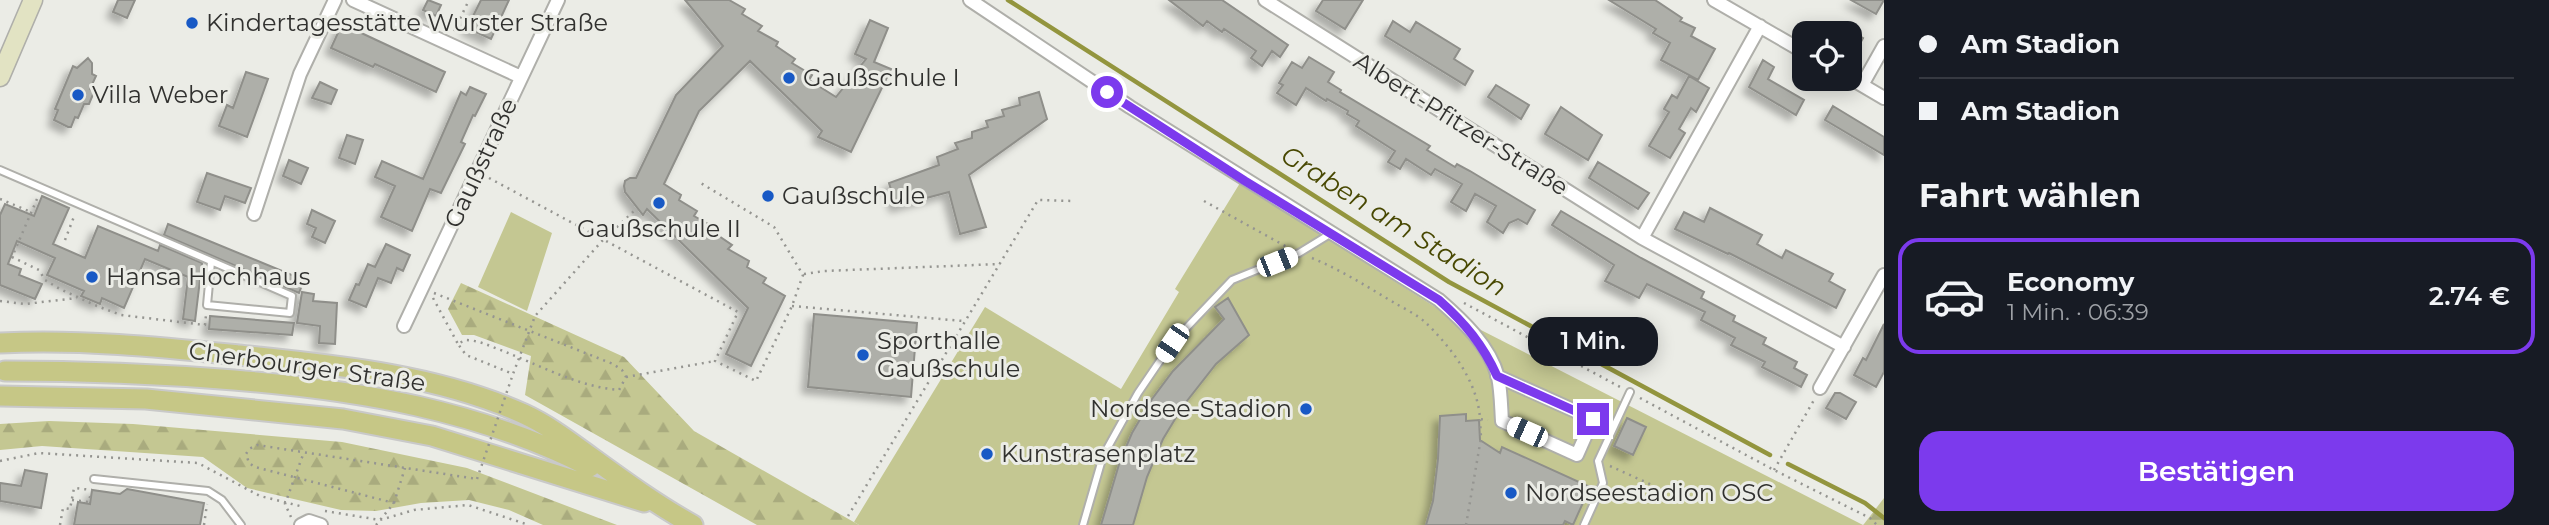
<!DOCTYPE html>
<html lang="de">
<meta charset="utf-8">
<style>
body{margin:0;font-family:Montserrat,sans-serif;background:#20242c;color:#f1f3f6;height:100vh;display:flex;flex-direction:column;font-size:26px;white-space:nowrap}
*{box-sizing:border-box;margin:0}
p{font-size:23px;color:#9ea1a6}
.icon{flex:none;width:38px;height:38px;fill:none;stroke:currentColor;stroke-width:2;stroke-linecap:round;stroke-linejoin:round}
.map{position:relative;flex:1;overflow:hidden}
.panel{display:flex;flex-direction:column;background:#171b24;width:665px}
.panel>*{flex:none}
.hud{display:grid;align-content:center;height:154px;padding:0 35px;background:#171b24}
.fabs{position:absolute;left:1792px;top:21px;display:grid;gap:14px}
.fabs a{display:grid;place-items:center;width:70px;height:70px;border-radius:14px;background:#171b24;box-shadow:0 4px 18px #0003;font-size:35px}
.end{position:absolute;width:32px;height:32px;margin:-16px;border:9px solid #7c3aed;background:#fff;box-shadow:0 0 0 4px #fff}
.from{border-radius:50%}
.bubble{position:absolute;height:49px;border-radius:21px;background:#171b24;box-shadow:0 4px 18px #0003;font-size:23px;font-weight:600;line-height:49px;text-align:center}
.car{position:absolute;width:21px;height:42px;margin:-21px -10px;border-radius:9px;box-shadow:0 0 5px 2px #0007;background:linear-gradient(#fff 24%,#345 0 40%,#fff 0 76%,#345 0 86%,#fff 0)}
.hud b{display:flex;align-items:center;gap:24px;height:66px;font-size:26px}
.hud b+b{border-top:2px solid #363941}
.hud i{width:18px;height:18px;background:#f1f3f6}
ul{padding:0;list-style:none}
li{display:flex;align-items:center;gap:21px;height:116px;margin:0 14px 10px;padding:0 21px;border:4px solid transparent;border-radius:21px}
li div{flex:1}
li b{display:block;font-size:26px}
li em{font-style:normal;font-weight:600}
li.active{border-color:#7c3aed}
li>.icon{width:63px;height:63px;stroke-width:1.5}
h2{padding:0 35px;font-size:32px;line-height:84px}
.action{display:flex;gap:14px;margin-top:auto;padding:14px 35px}
.action a{flex:1;height:80px;border-radius:21px;background:#7c3aed;color:#fff;font-size:28px;font-weight:600;line-height:80px;text-align:center}
main{display:flex;flex:1;min-height:0}
.map>svg:first-child{display:block}
</style>
<main>
<div class="map">
<svg width="1884" height="525" viewBox="0 0 1884 525">
<defs>
<pattern id="forest-firs" width="22" height="20" patternUnits="userSpaceOnUse" patternTransform="scale(1.75)"><rect width="22" height="20" fill="#c4c792"/><path d="M5 1l3.5 6h-7zM16 11l3.5 6h-7z" fill="#a9ab7e"/></pattern>
<filter id="shadow"><feDropShadow dx="-6" dy="6" stdDeviation="3.5" flood-color="#0004"/></filter>
</defs>
<rect width="100%" height="100%" fill="#ebece6"/>
<path fill="url(#forest-firs)" d="M 461,283 L 624,357 L 694,431 L 859,525 L 757,525 L 525,395 L 531,356 L 474,335 L 462,335 L 448,309 Z
M 49,421 L 133,424 L 342,442 L 467,468 L 617,525 L 543,525 L 509,510 L 469,500 L 421,503 L 376,511 L 341,510 L 247,488 L 203,457 L 42,446 L 0,450 L 0,424 Z
M 1884,498 L 1884,525 L 1863,525 L 1864,524 Z"/>
<path fill="#c4c792" d="M 1240,183 L 1432,305 L 1863,525 L 859,525 L 854,522 L 985,307 L 1121,389 L 1179,292 L 1175,289 Z
M 511,212 L 552,233 L 527,311 L 478,287 Z"/>
<g fill="none" stroke-linecap="round" stroke-linejoin="round">
<path stroke="#93953e" stroke-width="4.5" d="M 1008,0 L 1449,282 L 1770,455
M 1788,464 L 1865,503 L 1884,518"/>
</g>
<path fill="#aeafa9" stroke="#8f8f8a" stroke-width="2" filter="url(#shadow)" d="M 118,0 L 135,0 L 127,18 L 113,12 Z
M 428,0 L 441,5 L 436,16 L 423,10 Z
M 481,0 L 509,0 L 491,39 L 467,28 Z
M 685,0 L 729,0 L 745,9 L 742,14 L 762,26 L 758,31 L 778,42 L 776,46 L 795,59 L 792,63 L 812,75 L 809,80 L 836,97 L 866,59 L 855,54 L 870,20 L 888,28 L 874,62 L 891,69 L 851,152 L 818,137 L 822,131 L 750,61 L 699,111 L 664,184 L 681,195 L 679,200 L 697,211 L 694,216 L 715,228 L 713,232 L 732,245 L 728,249 L 749,261 L 747,267 L 766,278 L 763,283 L 785,296 L 751,366 L 726,354 L 748,308 L 647,209 L 643,215 L 625,192 L 624,186 L 625,181 L 630,178 L 636,178 L 676,95 L 723,46 Z
M 1169,0 L 1222,0 L 1288,45 L 1280,57 L 1272,51 L 1262,66 L 1251,58 L 1256,51 L 1249,46 L 1224,29 L 1222,32 L 1207,21 L 1203,26 Z
M 1323,0 L 1363,0 L 1345,29 L 1316,11 Z
M 1609,0 L 1655,0 L 1682,18 L 1680,21 L 1695,28 L 1691,36 L 1715,49 L 1698,80 L 1661,60 L 1670,43 L 1653,33 L 1656,29 Z
M 1851,0 L 1884,0 L 1876,14 Z
M 1393,21 L 1410,32 L 1416,22 L 1460,49 L 1454,59 L 1473,71 L 1465,85 L 1385,36 Z
M 342,24 L 445,72 L 436,92 L 375,64 L 373,67 L 331,48 Z
M 1850,30 L 1863,38 L 1850,62 Z
M 1309,57 L 1334,72 L 1328,82 L 1341,90 L 1340,92 L 1430,146 L 1427,150 L 1455,167 L 1457,164 L 1470,171 L 1535,210 L 1527,224 L 1518,219 L 1509,223 L 1503,233 L 1487,222 L 1496,206 L 1475,194 L 1466,211 L 1451,202 L 1462,184 L 1435,169 L 1431,175 L 1406,159 L 1400,169 L 1388,162 L 1395,151 L 1356,126 L 1359,121 L 1347,114 L 1348,111 L 1327,99 L 1326,101 L 1306,88 L 1296,105 L 1277,93 L 1283,85 L 1279,83 L 1292,62 L 1302,68 Z
M 88,58 L 92,63 L 92,74 L 96,76 L 90,89 L 94,92 L 89,104 L 84,104 L 78,118 L 75,117 L 71,127 L 68,127 L 54,120 L 58,110 L 55,109 L 73,66 L 77,68 Z
M 1763,60 L 1774,67 L 1768,79 L 1804,100 L 1796,115 L 1749,87 Z
M 246,72 L 268,79 L 247,137 L 219,126 L 227,105 L 233,108 Z
M 1689,76 L 1709,88 L 1696,112 L 1691,108 L 1679,129 L 1685,133 L 1670,158 L 1649,146 L 1669,112 L 1664,109 L 1672,95 L 1677,98 Z
M 320,82 L 337,90 L 331,104 L 312,98 Z
M 1496,85 L 1529,105 L 1521,119 L 1488,97 Z
M 470,87 L 486,94 L 475,116 L 473,115 L 461,142 L 465,144 L 441,193 L 430,189 L 412,231 L 381,217 L 395,186 L 375,177 L 382,161 L 423,179 L 461,92 L 466,95 Z
M 1039,92 L 1047,119 L 969,175 L 986,227 L 960,234 L 949,192 L 896,206 L 889,183 L 939,165 L 937,157 L 958,149 L 955,143 L 972,138 L 972,132 L 988,127 L 986,121 L 1004,116 L 1002,110 L 1020,105 L 1019,98 Z
M 1833,106 L 1884,137 L 1884,155 L 1825,120 Z
M 1561,107 L 1602,135 L 1588,160 L 1545,134 Z
M 347,135 L 363,140 L 355,164 L 339,158 Z
M 289,160 L 308,168 L 301,184 L 283,176 Z
M 1598,162 L 1649,193 L 1638,209 L 1589,178 Z
M 207,173 L 251,188 L 245,203 L 225,196 L 220,210 L 197,202 Z
M 42,196 L 69,208 L 53,244 L 85,258 L 98,226 L 158,251 L 160,245 L 202,263 L 195,321 L 183,319 L 188,277 L 145,259 L 124,308 L 102,298 L 100,304 L 81,296 L 84,291 L 47,275 L 55,258 L 17,241 L 8,264 L 21,269 L 19,275 L 42,284 L 35,299 L 0,285 L 0,215 L 5,204 L 34,216 Z
M 1710,208 L 1762,235 L 1757,244 L 1782,258 L 1786,250 L 1833,274 L 1829,281 L 1845,290 L 1836,308 L 1729,253 L 1728,254 L 1675,229 L 1684,212 L 1704,222 Z
M 312,210 L 335,221 L 325,243 L 312,237 L 316,228 L 307,224 Z
M 1561,211 L 1641,258 L 1704,292 L 1701,298 L 1735,316 L 1733,321 L 1766,338 L 1763,344 L 1797,362 L 1794,368 L 1807,375 L 1801,387 L 1762,367 L 1765,362 L 1731,345 L 1735,338 L 1701,320 L 1705,312 L 1647,284 L 1639,298 L 1605,281 L 1614,265 L 1552,225 Z
M 168,224 L 304,280 L 299,293 L 164,235 Z
M 386,244 L 410,255 L 403,271 L 397,268 L 391,283 L 378,278 L 366,307 L 349,300 L 356,284 L 359,285 L 368,264 L 375,267 Z
M 302,292 L 314,294 L 313,301 L 337,303 L 335,344 L 319,343 L 320,326 L 297,323 Z
M 1228,298 L 1249,335 L 1216,364 L 1183,406 L 1163,439 L 1147,477 L 1133,525 L 1101,525 L 1120,461 L 1132,433 L 1152,399 L 1173,371 L 1224,319 L 1215,307 Z
M 814,314 L 917,323 L 911,397 L 808,387 Z
M 210,316 L 294,323 L 292,335 L 209,329 Z
M 1884,324 L 1884,372 L 1876,387 L 1854,375 L 1863,358 L 1866,360 Z
M 1835,393 L 1840,393 L 1856,402 L 1846,419 L 1826,408 Z
M 1466,414 L 1466,421 L 1479,420 L 1480,440 L 1500,453 L 1502,447 L 1590,487 L 1573,525 L 1565,521 L 1563,525 L 1426,525 L 1433,501 L 1438,459 L 1440,416 Z
M 1627,418 L 1646,427 L 1633,455 L 1614,446 Z
M 25,470 L 47,474 L 41,508 L 0,501 L 0,483 L 21,486 Z
M 127,489 L 204,503 L 200,525 L 74,525 L 78,502 L 90,504 L 92,490 L 120,494 Z"/>
<g fill="none" stroke-linecap="round" stroke-linejoin="round">
<defs>
<path id="lane" d="M 0,170 L 292,296 L 290,313 L 207,305 L 211,262
M 94,479 L 208,491 L 222,500 L 241,525
M 1083,525 L 1103,456 L 1138,393 L 1172,343 L 1232,280 L 1299,253 L 1330,234
M 1584,525 L 1603,483 L 1598,461 L 1630,392"/>
<path id="street" d="M 353,0 L 521,77
M 970,0 L 1130,107 L 1439,300 C 1462,320 1490,346 1498,377 C 1501,391 1501,407 1502,421 L 1577,455 L 1593,419 L 1497,376
M 1265,0 L 1642,238 L 1844,347
M 1714,0 L 1804,52
M 1850,78 L 1884,98
M 1862,85 L 1884,46
M 254,214 L 300,74 L 335,0
M 1642,238 L 1760,26
M 404,326 L 558,0
M 1820,388 L 1884,275
M 301,525 L 309,521 L 321,525"/>
<path id="secondary" d="M 0,77 L 33,0"/>
<path id="primary" d="M 0,343 C 80,339 159,347 239,355 C 334,365 436,374 524,414 C 548,425 569,441 591,457 C 624,481 657,505 693,525
M 5,371 C 82,371 158,374 234,380 C 358,390 478,410 590,467
M 0,396 L 146,399 L 343,419 L 432,436 L 644,502"/>
</defs>
<use href="#lane" stroke="#afafaa" stroke-width="10"/>
<use href="#street" stroke="#afafaa" stroke-width="16"/>
<use href="#secondary" stroke="#afafaa" stroke-width="21"/>
<use href="#primary" stroke="#c9c9c9" stroke-width="23"/>
<path stroke="#959591" stroke-width="2.5" stroke-dasharray="2 5" stroke-linecap="butt" d="M 454,31 L 469,0
M 489,178 L 738,312 L 715,361 L 756,381 L 792,306 L 803,275 L 774,227 L 699,182
M 0,199 L 31,212
M 37,199 L 12,257 L 39,270 L 45,280 L 60,289 L 97,306 L 121,315 L 205,325 L 206,315
M 1204,201 L 1287,247
M 65,240 L 75,214
M 1312,258 C 1341,270 1366,286 1393,302 C 1403,308 1416,314 1425,322 C 1451,347 1478,382 1480,419 L 1488,420
M 804,274 L 824,271 L 1000,264
M 434,293 L 613,364 L 622,370 L 626,377 L 619,390 C 579,387 539,365 503,351 C 490,346 478,340 465,340 L 458,344 L 466,355 L 513,374 L 535,316 L 602,241 L 634,211
M 433,298 L 458,344
M 0,301 L 25,304 L 77,298
M 1464,303 L 1622,388
M 792,306 L 963,321
M 626,377 L 715,361
M 1640,398 L 1774,470 L 1870,518 L 1877,525
M 0,461 L 39,453 L 198,463 L 260,496 L 304,507
M 1610,466 L 1652,485
M 1774,470 L 1814,400
M 72,500 L 89,502 L 91,492
M 394,503 L 405,468
M 325,511 L 380,520 L 414,510 L 468,505 L 529,525
M 848,516 L 1038,200 L 1073,201
M 291,517 L 285,504 L 304,452
M 60,525 L 63,508 L 70,509 L 74,488 L 92,490
M 204,525 L 207,504
M 376,525 L 394,503 L 255,467 L 249,463 L 246,454 L 249,449 L 257,445 L 477,479
M 1466,525 L 1481,438 L 1480,419"/>
<use href="#lane" stroke="#fff" stroke-width="6"/>
<use href="#street" stroke="#fff" stroke-width="12"/>
<use href="#secondary" stroke="#e2e3c3" stroke-width="18"/>
<use href="#primary" stroke="#c6c786" stroke-width="19"/>
<path stroke="#959591" stroke-width="2.5" stroke-dasharray="2 5" stroke-linecap="butt" d="M 477,479 L 513,374"/>
</g>
<g fill="none" stroke-linecap="round" stroke-linejoin="round">
<path stroke="#7c3aed" stroke-width="9" d="M 1107,92 L 1245,181 L 1439,300 C 1465,323 1483,345 1497,376 L 1593,419"/>
</g>
<g fill="#1859c5" stroke="#ebece6" stroke-width="2.5">
<circle cx="192" cy="23" r="7"/>
<circle cx="789" cy="78" r="7"/>
<circle cx="78" cy="95" r="7"/>
<circle cx="768" cy="196" r="7"/>
<circle cx="659" cy="203" r="7"/>
<circle cx="92" cy="277" r="7"/>
<circle cx="863" cy="355" r="7"/>
<circle cx="1306" cy="409" r="7"/>
<circle cx="987" cy="454" r="7"/>
<circle cx="1511" cy="493" r="7"/>
</g>
<g text-anchor="middle" stroke-width="6" stroke-linejoin="round" paint-order="stroke">
<g font-size="24" fill="#31312f" stroke="#ebece6" text-anchor="start">
<text x="206" y="31">Kindertagesstätte Wurster Straße</text>
<text x="803" y="86">Gaußschule I</text>
<text x="92" y="103">Villa Weber</text>
<text x="782" y="204">Gaußschule</text>
<text x="659" y="237" text-anchor="middle">Gaußschule II</text>
<text x="106" y="285">Hansa Hochhaus</text>
<text x="877" y="349">Sporthalle<tspan x="877" dy="28">Gaußschule</tspan></text>
<text x="1292" y="417" text-anchor="end">Nordsee-Stadion</text>
<text x="1001" y="462">Kunstrasenplatz</text>
<text x="1525" y="501">Nordseestadion OSC</text>
</g>
<g font-size="24" fill="#31312f" stroke="#ebece6">
<text transform="translate(1461 124) rotate(32)" y="8">Albert-Pfitzer-Straße</text>
<text transform="translate(481 163) rotate(-65)" y="8">Gaußstraße</text>
<text transform="translate(307 367) rotate(8)" y="8">Cherbourger Straße</text>
</g>
<g font-size="26" font-style="italic" fill="#484802" stroke="#ebece6">
<text transform="translate(1394 221) rotate(32)" y="9">Graben am Stadion</text>
</g>
</g>
</svg>
<div class="fabs">
<a><svg class="icon" aria-label="locate" viewBox="0 0 24 24"><circle cx="12" cy="12" r="6"/><path d="M12 2v4M12 18v4M2 12h4M18 12h4"/></svg></a>
</div>
<i class="end from" style="left:1107px;top:92px"></i>
<i class="end" style="left:1593px;top:419px"></i>
<div class="bubble" style="left:1528px;top:317px;width:130px">1 Min.</div>
<i class="car" style="left:1277px;top:262px;rotate:68deg"></i>
<i class="car" style="left:1172px;top:343px;rotate:214deg"></i>
<i class="car" style="left:1527px;top:432px;rotate:294deg"></i>
</div>
<section class="panel">
<div class="hud">
<b><i class="from"></i>Am Stadion</b>
<b><i></i>Am Stadion</b>
</div>
<h2>Fahrt wählen</h2>
<ul>
<li class="active"><svg class="icon" aria-label="car" viewBox="0 0 24 24"><path d="M5 17H2v-5l4-1 3-4h7l3 4 3 1v5h-3M9 17h6M6 11h13"/><circle cx="7" cy="17" r="2"/><circle cx="17" cy="17" r="2"/></svg><div><b>Economy</b><p>1 Min. · 06:39</p></div><em>2.74 €</em></li>
</ul>
<div class="action"><a>Bestätigen</a></div>
</section>
</main>
